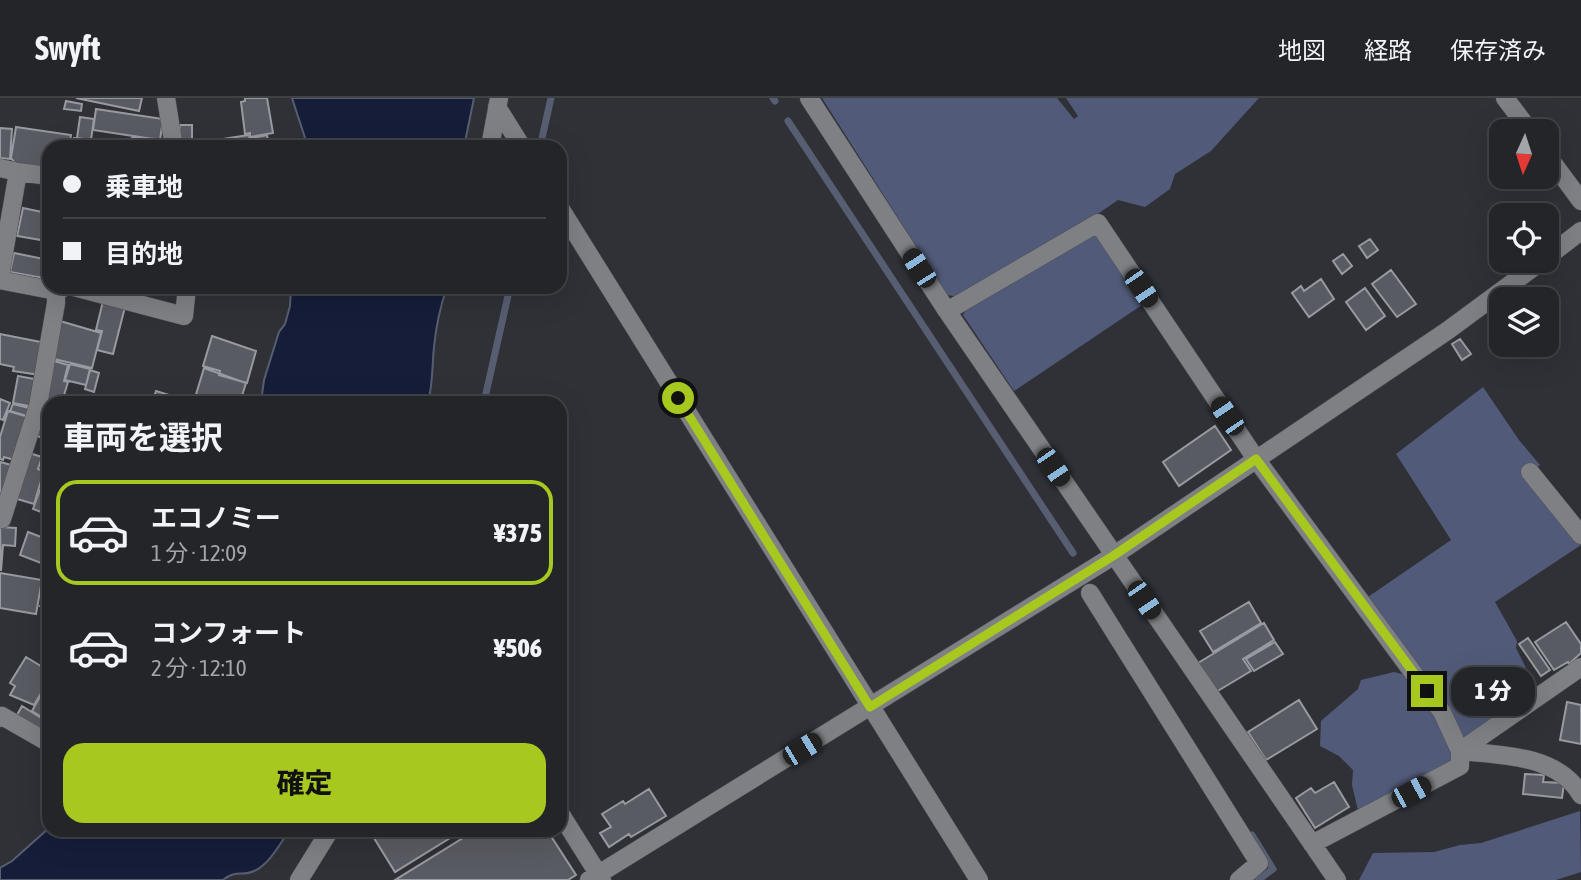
<!DOCTYPE html>
<html lang="ja">
<meta charset="utf-8">
<style>
body{margin:0;font-family:"Asap Condensed","Noto Sans JP",sans-serif;background:#2b2d31;color:#f1f3f6;height:100vh;display:flex;flex-direction:column;font-size:26px;white-space:nowrap}
*{box-sizing:border-box;margin:0}
p{font-size:23px;color:#a3a5a8}
.icon{flex:none;width:38px;height:38px;fill:none;stroke:currentColor;stroke-width:2;stroke-linecap:round;stroke-linejoin:round}
.map{position:relative;flex:1;overflow:hidden}
.sheet{position:absolute;left:42px;top:298px;width:525px;height:441px;display:flex;flex-direction:column;background:#232529;border-radius:21px;box-shadow:0 7px 28px #0002,0 0 0 2px #404246}
.sheet>*{flex:none}
.banner{position:absolute;left:42px;top:42px;width:525px;height:154px;border-radius:21px;box-shadow:0 7px 28px #0002,0 0 0 2px #404246;display:grid;align-content:center;height:154px;padding:0 21px;background:#232529}
.needle{width:46px;rotate:183deg}
.controls{position:absolute;left:1489px;top:21px;display:grid;gap:14px}
.controls a{display:grid;place-items:center;width:70px;height:70px;border-radius:14px;background:#232529;box-shadow:0 7px 28px #0002,0 0 0 2px #404246;font-size:35px}
.end{position:absolute;width:32px;height:32px;margin:-16px;border:9px solid #a7c81f;background:#111;box-shadow:0 0 0 4px #111}
.from{border-radius:50%}
.bubble{position:absolute;height:49px;border-radius:21px;background:#232529;box-shadow:0 7px 28px #0002,0 0 0 2px #404246;font-size:23px;font-weight:800;line-height:49px;text-align:center}
.car{position:absolute;width:21px;height:42px;margin:-21px -10px;border-radius:9px;box-shadow:0 0 5px 2px #0007;background:linear-gradient(#222 24%,#8ab4d8 0 40%,#222 0 76%,#8ab4d8 0 86%,#222 0)}
.banner b{display:flex;align-items:center;gap:24px;height:66px;font-size:26px}
.banner b+b{border-top:2px solid #404246}
.banner i{width:18px;height:18px;background:#f1f3f6}
ul{padding:0;list-style:none}
li{display:flex;align-items:center;gap:21px;height:105px;margin:0 14px 10px;padding:0 7px;border:4px solid transparent;border-radius:21px}
li div{flex:1}
li b{display:block;font-size:26px}
li em{font-style:normal;font-weight:800}
li.current{border-color:#a7c81f}
li>.icon{width:63px;height:63px;stroke-width:1.5}
h2{padding:0 21px;font-size:32px;line-height:84px}
.cta{display:flex;gap:14px;margin-top:auto;padding:14px 21px}
.cta a{flex:1;height:80px;border-radius:21px;background:#a7c81f;color:#111;font-size:28px;font-weight:800;line-height:80px;text-align:center}
header{display:flex;align-items:center;gap:42px;box-sizing:border-box;height:98px;padding:0 35px;background:#232529;border-bottom:2px solid #404246}
header strong{font-size:33px}
nav{display:flex;gap:38px;margin-inline-start:auto;font-size:24px}
.map>svg:first-child{display:block}
</style>
<header>
<strong>Swyft</strong>
<nav><a>地図</a><a>経路</a><a>保存済み</a></nav>
</header>
<div class="map">
<svg width="1581" height="782" viewBox="0 0 1581 782">
<rect width="100%" height="100%" fill="#2f3137"/>
<path fill="#515a78" d="M 822,0 L 1057,0 L 1074,21 L 1078,18 L 1066,0 L 1259,0 L 1211,53 L 1175,76 L 1170,91 L 1145,109 L 1118,102 L 1089,122 L 959,199 L 947,197 Z
M 1088,136 L 1102,138 L 1145,205 L 1014,293 L 963,217 L 968,208 Z
M 1483,289 L 1519,342 L 1540,367 L 1526,377 L 1576,437 L 1581,447 L 1495,504 L 1517,543 L 1516,550 L 1537,592 L 1463,644 L 1365,501 L 1451,442 L 1396,356 Z
M 1394,574 L 1410,578 C 1428,602 1456,633 1453,665 L 1359,717 L 1352,687 L 1353,672 L 1339,658 L 1320,648 L 1321,623 L 1358,591 L 1361,582 Z
M 1580,713 L 1581,774 L 1556,782 L 1359,782 L 1373,755 L 1434,754 L 1460,747 L 1481,745 Z"/>
<path fill="#161d39" stroke="#585e72" stroke-width="2" d="M 292,0 L 474,0 L 464,49 L 308,49 Z
M 291,189 L 447,189 C 440,209 436,228 434,249 C 432,268 433,286 428,304 L 261,304 L 264,282 L 279,234 L 285,226 L 290,208 Z
M 49,730 L 49,732 L 290,732 C 280,745 270,766 254,773 C 242,779 236,771 223,782 L 0,782 L 0,770 L 12,763 Z"/>
<g fill="none" stroke-linecap="round" stroke-linejoin="round">
<path stroke="#585e72" stroke-width="7" d="M 773,0 L 775,3
M 788,23 L 1073,455
M 540,49 L 551,0
M 484,304 L 510,189
M 1252,737 L 1273,771 L 1258,782"/>
</g>
<path fill="#595b62" stroke="#989aa2" stroke-width="2" d="M 76,0 L 142,0 L 139,13 Z
M 245,0 L 267,0 L 273,35 L 250,39 L 250,35 L 245,36 L 241,4 L 245,3 Z
M 66,3 L 82,6 L 81,13 L 64,11 Z
M 96,11 L 163,21 L 160,42 L 93,32 Z
M 80,19 L 94,21 L 91,42 L 77,40 Z
M 180,27 L 192,27 L 192,41 L 180,41 Z
M 16,29 L 71,37 L 69,49 L 49,49 L 49,74 L 18,69 L 11,60 Z
M 0,30 L 12,31 L 10,61 L 0,60 Z
M 249,37 L 251,49 L 206,49 L 217,47 L 216,42 Z
M 267,37 L 269,49 L 252,49 L 251,40 Z
M 132,39 L 168,42 L 167,49 L 131,49 Z
M 74,40 L 128,48 L 128,49 L 70,49 Z
M 23,110 L 47,115 L 41,142 L 17,138 Z
M 1370,141 L 1378,152 L 1367,160 L 1359,148 Z
M 14,155 L 49,162 L 49,181 L 10,174 Z
M 1343,156 L 1352,168 L 1342,176 L 1333,163 Z
M 1391,172 L 1416,206 L 1397,219 L 1372,186 Z
M 1321,181 L 1334,201 L 1309,219 L 1292,195 L 1301,188 L 1304,193 Z
M 1365,190 L 1385,218 L 1366,232 L 1346,204 Z
M 103,203 L 125,209 L 113,256 L 97,252 L 102,233 L 96,232 Z
M 60,223 L 101,235 L 92,270 L 50,260 Z
M 0,236 L 46,245 L 40,277 L 13,273 L 14,269 L 0,266 Z
M 212,238 L 256,253 L 247,285 L 219,277 L 220,273 L 203,268 Z
M 1460,241 L 1471,256 L 1462,262 L 1452,246 Z
M 54,263 L 68,267 L 64,283 L 68,284 L 62,304 L 44,302 Z
M 70,266 L 90,271 L 86,287 L 65,282 Z
M 204,270 L 246,285 L 240,304 L 194,303 Z
M 90,272 L 99,275 L 94,294 L 85,291 Z
M 18,278 L 40,282 L 34,309 L 13,305 Z
M 156,293 L 182,301 L 182,304 L 152,304 Z
M 0,301 L 10,305 L 3,322 L 0,321 Z
M 45,302 L 53,304 L 49,304 L 49,341 L 36,338 Z
M 13,306 L 29,310 L 27,318 L 10,313 Z
M 8,313 L 32,320 L 18,363 L 4,359 L 3,362 L 0,361 L 0,339 Z
M 1215,328 L 1231,352 L 1179,388 L 1163,364 Z
M 29,355 L 42,359 L 38,371 L 44,373 L 34,406 L 14,400 Z
M 0,364 L 15,368 L 0,401 Z
M 40,392 L 49,396 L 49,417 L 33,411 Z
M 0,429 L 16,430 L 15,448 L 3,447 L 1,473 Z
M 28,434 L 49,442 L 49,468 L 20,457 Z
M 0,475 L 42,482 L 36,516 L 0,510 Z
M 49,484 L 49,514 L 40,508 L 46,500 L 40,496 Z
M 1249,504 L 1261,525 L 1213,554 L 1200,533 Z
M 1566,524 L 1581,546 L 1581,555 L 1569,566 L 1568,564 L 1554,572 L 1535,544 Z
M 1264,525 L 1274,542 L 1243,561 L 1251,573 L 1216,594 L 1198,565 Z
M 1528,540 L 1550,572 L 1541,578 L 1519,546 Z
M 1275,544 L 1283,556 L 1254,573 L 1246,561 Z
M 26,559 L 49,573 L 49,582 L 34,607 L 10,597 L 15,588 L 10,585 Z
M 47,586 L 49,587 L 48,623 L 32,613 Z
M 1299,602 L 1317,631 L 1266,662 L 1248,634 Z
M 1567,604 L 1581,607 L 1581,646 L 1560,642 Z
M 22,608 L 46,623 L 41,631 L 17,617 Z
M 1525,676 L 1544,677 L 1543,684 L 1564,685 L 1562,700 L 1523,696 Z
M 1334,684 L 1349,709 L 1315,730 L 1296,700 L 1311,690 L 1315,695 Z
M 649,691 L 666,718 L 631,739 L 629,736 L 609,749 L 600,735 L 611,729 L 602,716 L 623,703 L 625,706 Z
M 369,732 L 463,732 L 395,774 Z
M 476,732 L 547,732 L 576,777 L 568,782 L 395,782 Z"/>
<g fill="none" stroke-linecap="round" stroke-linejoin="round">
<defs>
<path id="minor" d="M 166,0 L 174,49
M 809,0 L 947,213 L 1337,782
M 1505,0 L 1530,33
M 497,9 L 522,49
M 490,49 L 499,0
M 1547,57 L 1581,103
M 0,70 L 18,74
M 560,110 L 979,782
M 1547,159 L 1581,133
M 0,178 L 18,74 L 49,78
M 0,182 L 56,193 L 65,189
M 74,189 L 184,218 L 187,189
M 947,213 L 1098,125 L 1256,361 L 1442,614 L 1460,653 C 1502,657 1558,657 1581,697
M 1530,374 L 1581,437
M 0,421 L 2,421 L 38,308 L 56,205 L 56,193
M 1090,495 L 1259,765 L 1239,782
M 0,620 L 2,618 L 49,645
M 560,715 L 602,782
M 1312,746 L 1460,668 L 1460,653 L 1581,569
M 299,782 L 330,732
M 589,782 L 1113,458 L 1447,233 L 1542,163"/>
</defs>
<use href="#minor" stroke="#4e5056" stroke-width="19"/>
<use href="#minor" stroke="#7f8084" stroke-width="18"/>
</g>
<g fill="none" stroke-linecap="round" stroke-linejoin="round">
<path stroke="#a7c81f" stroke-width="9" d="M 678,300 L 870,609 L 1113,458 L 1256,361 L 1427,593"/>
</g>
</svg>
<div class="controls">
<a><svg class="needle" viewBox="-14 -14 28 28"><path d="M0-13l5 13h-10z" fill="#e53935"/><path d="M0 13l5-13h-10z" fill="#a3a5a8"/></svg></a>
<a><svg class="icon" aria-label="locate" viewBox="0 0 24 24"><circle cx="12" cy="12" r="6"/><path d="M12 2v4M12 18v4M2 12h4M18 12h4"/></svg></a>
<a><svg class="icon" aria-label="layers" viewBox="0 0 24 24"><path d="M12 4l9 5-9 5-9-5zM3 14l9 5 9-5"/></svg></a>
</div>
<i class="end from" style="left:678px;top:300px"></i>
<i class="end" style="left:1427px;top:593px"></i>
<div class="bubble" style="left:1451px;top:569px;width:84px">1 分</div>
<i class="car" style="left:919px;top:170px;rotate:327deg"></i>
<i class="car" style="left:1141px;top:190px;rotate:146deg"></i>
<i class="car" style="left:1227px;top:318px;rotate:326deg"></i>
<i class="car" style="left:1053px;top:369px;rotate:146deg"></i>
<i class="car" style="left:1144px;top:502px;rotate:146deg"></i>
<i class="car" style="left:802px;top:651px;rotate:59deg"></i>
<i class="car" style="left:1411px;top:694px;rotate:62deg"></i>
<div class="banner">
<b><i class="from"></i>乗車地</b>
<b><i></i>目的地</b>
</div>
<section class="sheet">
<h2>車両を選択</h2>
<ul>
<li class="current"><svg class="icon" aria-label="car" viewBox="0 0 24 24"><path d="M5 17H2v-5l4-1 3-4h7l3 4 3 1v5h-3M9 17h6M6 11h13"/><circle cx="7" cy="17" r="2"/><circle cx="17" cy="17" r="2"/></svg><div><b>エコノミー</b><p>1 分 · 12:09</p></div><em>¥375</em></li>
<li><svg class="icon" aria-label="car" viewBox="0 0 24 24"><path d="M5 17H2v-5l4-1 3-4h7l3 4 3 1v5h-3M9 17h6M6 11h13"/><circle cx="7" cy="17" r="2"/><circle cx="17" cy="17" r="2"/></svg><div><b>コンフォート</b><p>2 分 · 12:10</p></div><em>¥506</em></li>
</ul>
<div class="cta"><a>確定</a></div>
</section>
</div>
